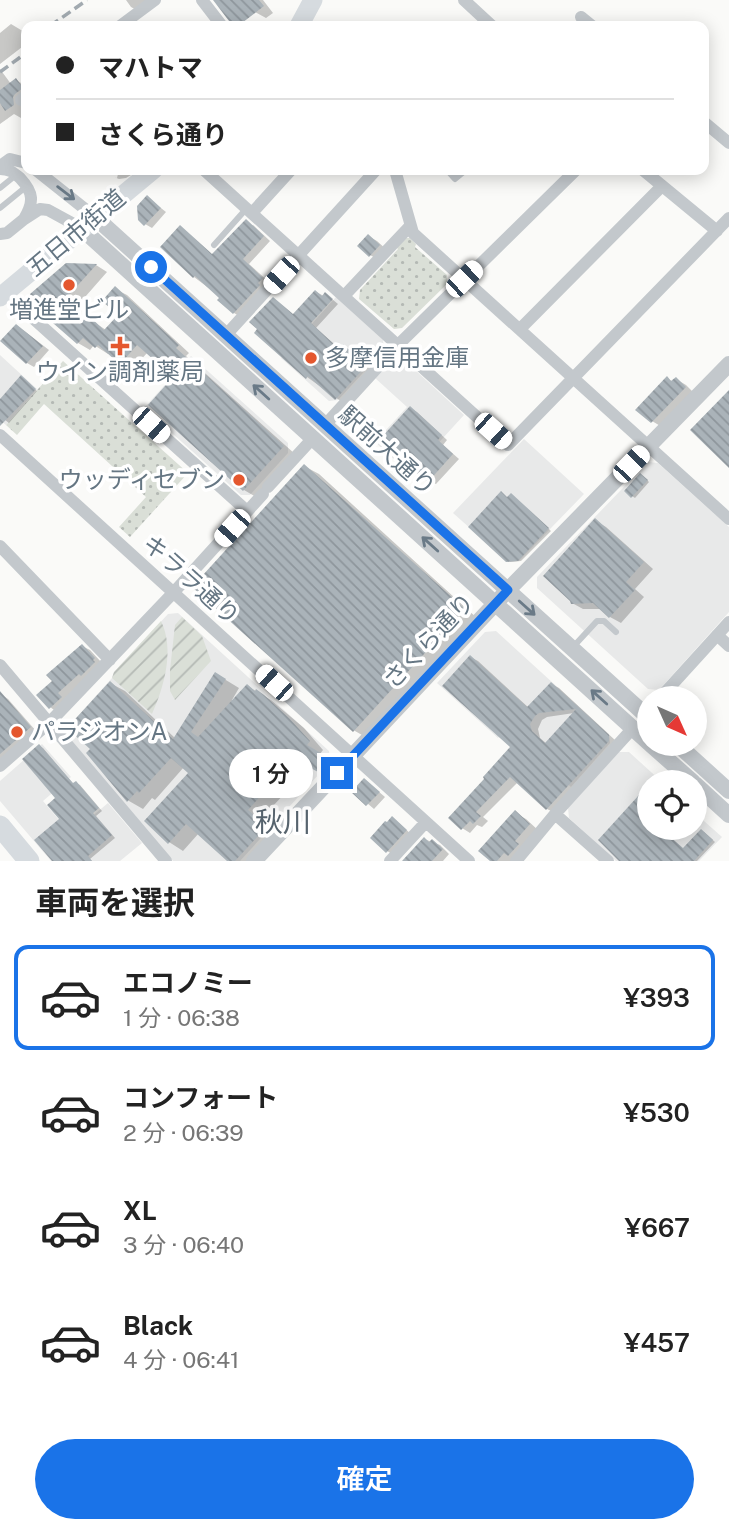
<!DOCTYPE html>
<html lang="ja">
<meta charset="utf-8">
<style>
body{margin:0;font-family:"Public Sans","Noto Sans JP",sans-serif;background:#f6f6f6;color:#222;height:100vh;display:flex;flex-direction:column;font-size:26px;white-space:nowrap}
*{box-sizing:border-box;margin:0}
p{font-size:23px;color:#767676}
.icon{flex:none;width:38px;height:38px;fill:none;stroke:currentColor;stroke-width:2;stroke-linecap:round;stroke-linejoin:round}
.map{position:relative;height:861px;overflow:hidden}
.drawer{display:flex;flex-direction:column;background:#fff;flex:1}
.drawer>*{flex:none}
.guide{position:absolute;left:21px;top:21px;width:688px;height:154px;border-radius:14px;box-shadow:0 4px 18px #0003;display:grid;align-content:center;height:154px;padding:0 35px;background:#fff}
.needle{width:46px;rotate:135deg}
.buttons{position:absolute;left:637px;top:686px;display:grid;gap:14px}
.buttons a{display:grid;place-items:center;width:70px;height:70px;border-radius:50%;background:#fff;box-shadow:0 4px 18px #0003;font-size:35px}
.end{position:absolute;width:32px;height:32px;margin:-16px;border:9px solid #1a73e8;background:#fff;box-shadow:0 0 0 4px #fff}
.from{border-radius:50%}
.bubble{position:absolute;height:49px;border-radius:24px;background:#fff;box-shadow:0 4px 18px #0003;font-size:23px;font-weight:600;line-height:49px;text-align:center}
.car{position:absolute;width:21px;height:42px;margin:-21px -10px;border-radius:9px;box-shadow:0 0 5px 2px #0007;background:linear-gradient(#fff 24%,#345 0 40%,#fff 0 76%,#345 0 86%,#fff 0)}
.guide b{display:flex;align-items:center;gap:24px;height:66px;font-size:26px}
.guide b+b{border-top:2px solid #e0e0e0}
.guide i{width:18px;height:18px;background:#222}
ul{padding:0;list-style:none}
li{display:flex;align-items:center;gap:21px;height:105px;margin:0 14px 10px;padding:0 21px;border:4px solid transparent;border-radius:14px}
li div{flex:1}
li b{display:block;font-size:26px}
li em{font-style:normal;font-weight:600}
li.selected{border-color:#1a73e8}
li>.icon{width:63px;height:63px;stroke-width:1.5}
h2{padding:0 35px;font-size:32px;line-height:84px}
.button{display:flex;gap:14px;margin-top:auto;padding:14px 35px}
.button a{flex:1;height:80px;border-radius:42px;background:#1a73e8;color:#fff;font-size:28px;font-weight:600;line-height:80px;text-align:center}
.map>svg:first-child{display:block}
</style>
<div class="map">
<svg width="729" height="861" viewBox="0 0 729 861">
<defs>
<pattern id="grass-dots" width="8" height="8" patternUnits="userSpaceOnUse" patternTransform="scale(1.75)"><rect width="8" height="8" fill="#dadfd7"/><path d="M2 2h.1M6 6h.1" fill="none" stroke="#b4b9b4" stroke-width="1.8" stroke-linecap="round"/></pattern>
<pattern id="garden-furrows" width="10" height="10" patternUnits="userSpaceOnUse" patternTransform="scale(1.75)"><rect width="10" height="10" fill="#dadfd7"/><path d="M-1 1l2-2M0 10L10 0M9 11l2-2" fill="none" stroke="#b4b9b4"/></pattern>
<pattern id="building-back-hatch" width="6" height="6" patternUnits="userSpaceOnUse" patternTransform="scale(1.75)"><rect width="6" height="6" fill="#aab3b9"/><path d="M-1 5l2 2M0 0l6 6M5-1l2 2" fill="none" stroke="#8e969c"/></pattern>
</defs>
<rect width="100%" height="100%" fill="#fafaf8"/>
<path fill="#e8e9e9" d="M 336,297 L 383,340 L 384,350 L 338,400 L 329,401 L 281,358 Z
M 0,355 L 37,389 L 6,425 L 0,420 Z
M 191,356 L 288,443 L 288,453 L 250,495 L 241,495 L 144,408 Z
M 393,358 L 402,358 L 464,415 L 410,474 L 375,442 L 407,407 L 375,378 Z
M 524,439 L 584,494 L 519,561 L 507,561 L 453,513 Z
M 648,462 L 658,463 L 729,527 L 729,612 L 659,690 L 648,689 L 537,588 L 537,577 Z
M 178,613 L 329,751 L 330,762 L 240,861 L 173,861 L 65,733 L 67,728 L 112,678 L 114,672 L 168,614 Z
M 496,631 L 609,734 L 610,743 L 571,787 L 507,728 L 498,738 L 437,683 L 485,632 Z
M 42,744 L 71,777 L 43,801 L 71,834 L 108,803 L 142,843 L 120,861 L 51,861 L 0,801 L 0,781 Z
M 619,752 L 629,752 L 662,782 L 649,782 L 649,828 L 695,828 L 695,813 L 722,837 L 699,861 L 616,861 L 569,818 L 568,808 Z"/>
<path fill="url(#grass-dots)" d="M 404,238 L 410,238 L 416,244 L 415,247 L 447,275 L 447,284 L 402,328 L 394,329 L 359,299 L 360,290 L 398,249 L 396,247 Z
M 63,361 L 188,473 L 130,537 L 119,527 L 146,497 L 44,404 L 17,435 L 6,425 Z"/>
<path fill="url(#garden-furrows)" d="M 182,617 L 202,636 L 211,661 L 175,700 L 170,691 L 170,670 L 175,625 Z
M 161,621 C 175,650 164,687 152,714 L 112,678 L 114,672 Z"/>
<path fill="#0003" fill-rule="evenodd" d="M 126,0 L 157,0 L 140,12 L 131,7 Z
M 246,0 L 263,0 L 273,13 L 266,18 L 255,12 Z
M 11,24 L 26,33 L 26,44 L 0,64 L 0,33 Z
M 0,69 L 11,84 L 16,80 L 26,86 L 26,114 L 21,118 L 14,114 L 0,124 Z
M 94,170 L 136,170 L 136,172 L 126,178 L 119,179 L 114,177 L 117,178 L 118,174 L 102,170 L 99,173 Z
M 147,197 L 166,212 L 152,228 L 145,224 Z
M 253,225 L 270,241 L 249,264 L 269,282 L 241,317 L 234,313 L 222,298 L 194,277 L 213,255 Z
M 368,236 L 377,241 L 388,251 L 379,260 L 370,255 Z
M 67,265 L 96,265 L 107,272 L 71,313 L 83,324 L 88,318 L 106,330 L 120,315 L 115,289 L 127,295 L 189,353 L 186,356 L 295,454 L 256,497 L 244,490 L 151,405 L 176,377 L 148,352 L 135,366 L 130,363 L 128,366 L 109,353 L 108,354 L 94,345 L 90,350 L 78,343 L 32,302 Z
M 316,292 L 324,296 L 326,294 L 338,304 L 316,328 L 341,350 L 343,347 L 350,350 L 372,370 L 342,402 L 307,377 L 273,299 L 294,316 Z
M 23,330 L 49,350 L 34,367 L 27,363 L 2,340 Z
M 667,378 L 673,382 L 676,379 L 686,385 L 695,394 L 662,427 L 652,421 Z
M 24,379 L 37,391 L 9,423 L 0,416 L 0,401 Z
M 410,408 L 417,412 L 447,440 L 443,445 L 459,459 L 436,484 L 429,481 Z
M 304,466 L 319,474 L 478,619 L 369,739 L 355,731 L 195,586 Z
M 643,476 L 649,482 L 635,498 L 632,496 Z
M 514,497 L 551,531 L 521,561 L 511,562 L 507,560 L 508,499 Z
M 596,521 L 606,527 L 653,569 L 635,589 L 644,597 L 621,623 L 610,617 L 602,609 L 583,609 L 572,603 Z
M 82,646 L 90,650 L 102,663 L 57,712 L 50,707 L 54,681 Z
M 470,657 L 478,661 L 529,708 L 551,684 L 559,688 L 616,741 L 555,813 L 547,809 L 518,782 L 483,817 L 488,821 L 482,827 L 477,825 L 470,833 L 462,828 L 512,747 ZM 574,713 L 547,744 L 540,738 L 538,729 L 542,720 L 547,717 Z
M 216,674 L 239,688 L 232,700 L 233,701 L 247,686 L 271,700 L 304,728 L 323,750 L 320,754 L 340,766 L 333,778 L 310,766 L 261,819 L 273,829 L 257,861 L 229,861 L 199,833 L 183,851 L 169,842 L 190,773 L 184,767 L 155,800 L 152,798 L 143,809 L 129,801 L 89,753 L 110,683 L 125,691 L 175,738 Z
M 2,695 L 8,699 L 36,731 L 0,764 L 0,697 Z
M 39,746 L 43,748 L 74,785 L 76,783 L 80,785 L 102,811 L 96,816 L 115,838 L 90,859 L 92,861 L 55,861 L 61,819 L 57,799 Z
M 365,780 L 385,797 L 374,809 L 354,792 Z
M 642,799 L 649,805 L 649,828 L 673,828 L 667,834 L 684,850 L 704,832 L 715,842 L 697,861 L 623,861 Z
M 515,813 L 526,819 L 539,831 L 513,861 L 492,861 Z
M 399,823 L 412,835 L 394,855 L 387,851 Z
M 424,839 L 440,845 L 449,854 L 443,861 L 404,861 Z"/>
<path fill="url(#building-back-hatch)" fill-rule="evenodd" d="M 213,0 L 259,0 L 264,6 L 238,26 L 231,26 L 229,21 Z
M 16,78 L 23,88 L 15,94 L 13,97 L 14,105 L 5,111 L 0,103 L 0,90 Z
M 147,195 L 161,208 L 144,226 L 138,220 L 137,206 Z
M 246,219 L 264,236 L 243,259 L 263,278 L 258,283 L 260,285 L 233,314 L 217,300 L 219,298 L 195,276 L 193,278 L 160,247 L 180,225 L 212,254 Z
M 368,234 L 380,245 L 369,257 L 357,246 Z
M 66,263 L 97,264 L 60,305 L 80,324 L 88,315 L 104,330 L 118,315 L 102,301 L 115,286 L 179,345 L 176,348 L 284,446 L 243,491 L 148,405 L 173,377 L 137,345 L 123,361 L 118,357 L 115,360 L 98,345 L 95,348 L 83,338 L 77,344 L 30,303 L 30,294 Z
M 315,290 L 322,296 L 325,292 L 333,299 L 311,323 L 339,349 L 343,344 L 366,366 L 335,400 L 308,376 L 306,379 L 263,341 L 254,333 L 257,329 L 249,322 L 273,297 L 293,314 Z
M 16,324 L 43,346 L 26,364 L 0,341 Z
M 21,375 L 36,389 L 0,426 L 0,399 Z
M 667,376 L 671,381 L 676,377 L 686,387 L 651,423 L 635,410 Z
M 729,390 L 729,468 L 690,430 Z
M 410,406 L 442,435 L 438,440 L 453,454 L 428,482 L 394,456 L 380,439 Z
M 304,464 L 465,609 L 353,732 L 192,587 Z
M 640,473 L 648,480 L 631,498 L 624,491 Z
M 501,491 L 507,497 L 511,493 L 549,528 L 518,561 L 506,562 L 468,527 Z
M 595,518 L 644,562 L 626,582 L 635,590 L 609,618 L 593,603 L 571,604 L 570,601 L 543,576 Z
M 82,644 L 95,658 L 93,660 L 95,662 L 81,676 L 79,674 L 58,693 L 62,697 L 49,709 L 36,695 L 52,681 L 46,675 Z
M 470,655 L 527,707 L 551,682 L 609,735 L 609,741 L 546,810 L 510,777 L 476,812 L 481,816 L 473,824 L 470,821 L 461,830 L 448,818 L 484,779 L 483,777 L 510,747 L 442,686 ZM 576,709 L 545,743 L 532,731 L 530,724 L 535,716 L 539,713 Z
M 215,672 L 226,679 L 191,732 L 198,737 L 247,684 L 255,691 L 256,689 L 264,695 L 289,718 L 310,741 L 307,745 L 326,756 L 318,772 L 294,759 L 248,810 L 260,820 L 253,828 L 260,834 L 235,861 L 227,861 L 186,824 L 168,844 L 144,821 L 188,773 L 171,758 L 139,793 L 137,791 L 127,802 L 86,753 L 90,749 L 67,728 L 110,681 L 173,739 Z
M 0,691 L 31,727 L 0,754 Z
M 39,744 L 73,783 L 76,781 L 99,808 L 93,813 L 112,835 L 88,856 L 92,861 L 52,861 L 34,840 L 59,819 L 47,805 L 55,798 L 22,759 Z
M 364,778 L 380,792 L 366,806 L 351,792 Z
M 639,795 L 649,804 L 649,828 L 660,828 L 683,848 L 701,829 L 713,840 L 694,861 L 619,861 L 598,840 Z
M 515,810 L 530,824 L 515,841 L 519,844 L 508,856 L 504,853 L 497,861 L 490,861 L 478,851 Z
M 392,816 L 407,830 L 386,853 L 370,838 L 385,821 L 387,822 Z
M 424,837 L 429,842 L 432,839 L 443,849 L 432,861 L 402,861 Z"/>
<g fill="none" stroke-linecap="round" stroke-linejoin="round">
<path stroke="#c3c8cc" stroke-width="6" d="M 447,170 L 455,179 L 466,170
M 0,188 L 16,175
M 0,208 L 27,186
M 214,245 L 247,208
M 573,647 L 597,621 L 604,621 L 616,632"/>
<path stroke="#c3c8cc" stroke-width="12" d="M 202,0 L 222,26
M 464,0 L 492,26
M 581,17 L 592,26
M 120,26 L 155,0
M 21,100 L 26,96
M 704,122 L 729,143
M 0,166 L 10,159 L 26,163
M 0,169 C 9,169 13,172 20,178 C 34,193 34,202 24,219
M 36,170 L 95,217
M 204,170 L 508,445 L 729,218
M 395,170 L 413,233 L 729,519
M 643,170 L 717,231
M 252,213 L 291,170
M 0,234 L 7,233 L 23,220 L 40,209 L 48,210 L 81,228
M 5,293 L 247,511
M 344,296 L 410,226
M 520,329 L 662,186
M 226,335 L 376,170
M 325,425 L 398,345 L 576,170
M 0,435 L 469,861
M 268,487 L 313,438
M 0,546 L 110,660
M 717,635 L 729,646
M 0,665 L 166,861
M 660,698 L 729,622
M 0,766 L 49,723 L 174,592 L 263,494
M 555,814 L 608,861
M 390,861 L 426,822
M 516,861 L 555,814 L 633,728"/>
<path stroke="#c3c8cc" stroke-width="16" d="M 95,217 L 649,718
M 81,228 L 649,743
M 650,744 L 693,782
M 677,744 L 729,791
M 695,784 L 729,815
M 254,861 L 508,590 L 729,364"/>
<path stroke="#d6dbdf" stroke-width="19" d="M 299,26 L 313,0
M 0,297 L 153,170"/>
<path stroke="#d6dbdf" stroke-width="21" d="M 0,826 L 29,861"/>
<path stroke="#a2aab0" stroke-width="3.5" stroke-dasharray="10 5" stroke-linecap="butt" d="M 50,26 L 87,0
M 0,72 L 26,53"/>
</g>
<defs><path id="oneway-shaft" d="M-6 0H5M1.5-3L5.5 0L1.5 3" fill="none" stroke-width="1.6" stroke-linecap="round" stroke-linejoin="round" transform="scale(1.75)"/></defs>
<g stroke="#6a7a87">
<use href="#oneway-shaft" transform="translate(66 193) rotate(37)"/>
<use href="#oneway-shaft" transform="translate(261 392) rotate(-138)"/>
<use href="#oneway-shaft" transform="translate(430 544) rotate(-138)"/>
<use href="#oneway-shaft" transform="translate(527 608) rotate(42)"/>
<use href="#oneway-shaft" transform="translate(599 697) rotate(-138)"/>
</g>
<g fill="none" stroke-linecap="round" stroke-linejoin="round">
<path stroke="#1a73e8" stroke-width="9" d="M 151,267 L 508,590 L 337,773"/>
</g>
<g fill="#e4572e" stroke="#fff" stroke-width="2.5">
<circle cx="69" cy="285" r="7"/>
<path d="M116.5 335.5h7v7h7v7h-7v7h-7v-7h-7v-7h7z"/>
<circle cx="311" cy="358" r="7"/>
<circle cx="239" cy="480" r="7"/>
<circle cx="17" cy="732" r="7"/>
</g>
<g text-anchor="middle" stroke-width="7" stroke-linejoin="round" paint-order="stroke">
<g font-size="24" fill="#657683" stroke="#fff">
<text transform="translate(76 233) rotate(-40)" y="8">五日市街道</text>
<text transform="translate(387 451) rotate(42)" y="8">駅前大通り</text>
<text transform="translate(191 580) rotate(42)" y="8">キララ通り</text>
<text transform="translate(429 641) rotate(-47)" y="8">さくら通り</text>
</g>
<g font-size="24" fill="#657683" stroke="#fff">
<text x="69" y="318">増進堂ビル</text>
<text x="325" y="366" text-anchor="start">多摩信用金庫</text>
<text x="120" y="380">ウイン調剤薬局</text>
<text x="225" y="488" text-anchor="end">ウッディセブン</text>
<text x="31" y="740" text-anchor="start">パラジオンA</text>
</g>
<g font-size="28" fill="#57646e" stroke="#fff">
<text x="283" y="832">秋川</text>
</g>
</g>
</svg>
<div class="buttons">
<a><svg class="needle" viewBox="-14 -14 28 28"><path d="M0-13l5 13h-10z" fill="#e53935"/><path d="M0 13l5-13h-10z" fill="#767676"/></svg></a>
<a><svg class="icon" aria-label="locate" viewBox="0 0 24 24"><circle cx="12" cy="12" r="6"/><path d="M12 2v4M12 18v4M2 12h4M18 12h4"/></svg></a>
</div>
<i class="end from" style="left:151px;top:267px"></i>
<i class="end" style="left:337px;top:773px"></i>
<div class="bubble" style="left:229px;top:749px;width:84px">1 分</div>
<i class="car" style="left:281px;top:275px;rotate:222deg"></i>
<i class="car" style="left:464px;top:279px;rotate:46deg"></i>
<i class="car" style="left:151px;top:425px;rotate:132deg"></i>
<i class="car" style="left:493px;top:431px;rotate:132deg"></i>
<i class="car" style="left:631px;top:464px;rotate:44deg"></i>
<i class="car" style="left:232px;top:528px;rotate:222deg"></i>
<i class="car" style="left:274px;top:683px;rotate:312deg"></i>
<div class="guide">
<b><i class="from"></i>マハトマ</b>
<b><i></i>さくら通り</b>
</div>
</div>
<section class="drawer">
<h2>車両を選択</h2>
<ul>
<li class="selected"><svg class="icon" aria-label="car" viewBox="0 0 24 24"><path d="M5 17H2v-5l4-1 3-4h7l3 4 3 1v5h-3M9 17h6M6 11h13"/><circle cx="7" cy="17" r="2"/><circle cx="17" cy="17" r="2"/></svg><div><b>エコノミー</b><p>1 分 · 06:38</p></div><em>¥393</em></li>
<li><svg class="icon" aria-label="car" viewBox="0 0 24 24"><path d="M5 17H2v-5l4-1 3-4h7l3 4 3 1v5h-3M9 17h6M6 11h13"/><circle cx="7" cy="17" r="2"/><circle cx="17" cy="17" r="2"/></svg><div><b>コンフォート</b><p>2 分 · 06:39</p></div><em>¥530</em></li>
<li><svg class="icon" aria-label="car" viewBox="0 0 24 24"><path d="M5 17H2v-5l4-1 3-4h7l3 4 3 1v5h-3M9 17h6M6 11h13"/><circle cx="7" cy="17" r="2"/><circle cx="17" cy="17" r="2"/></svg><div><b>XL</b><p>3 分 · 06:40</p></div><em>¥667</em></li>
<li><svg class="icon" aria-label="car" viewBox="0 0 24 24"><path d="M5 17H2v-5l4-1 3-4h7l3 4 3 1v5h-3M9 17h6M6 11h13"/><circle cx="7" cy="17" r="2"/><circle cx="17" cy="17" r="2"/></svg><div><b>Black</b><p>4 分 · 06:41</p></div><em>¥457</em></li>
</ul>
<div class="button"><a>確定</a></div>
</section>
